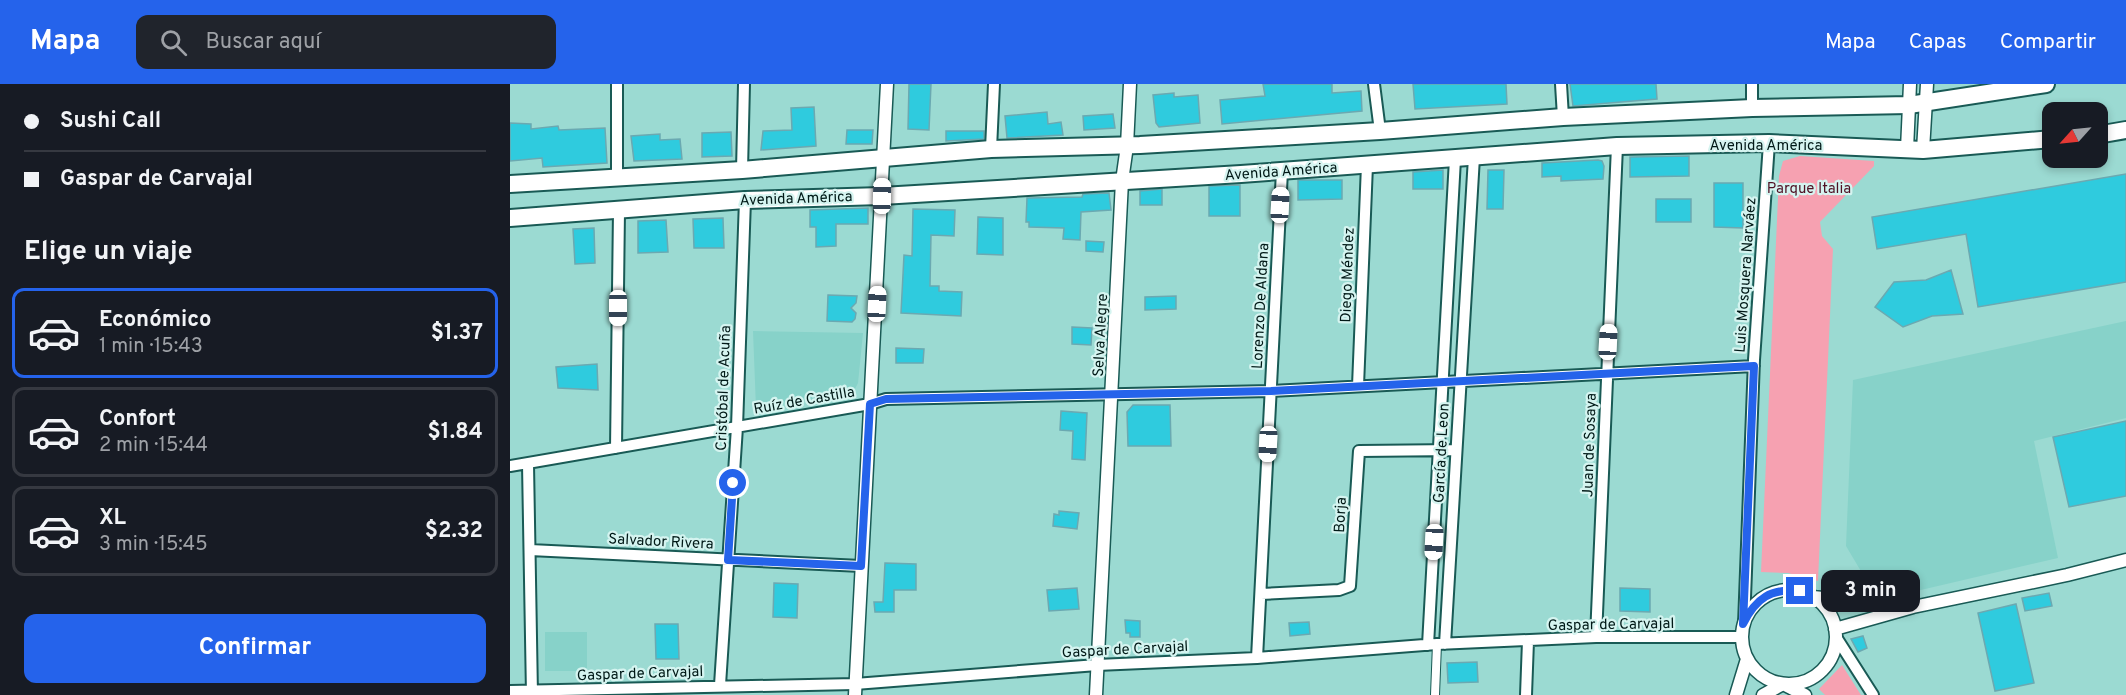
<!DOCTYPE html>
<html lang="es">
<meta charset="utf-8">
<style>
body{margin:0;font-family:Overpass,sans-serif;background:#20242c;color:#f1f3f6;height:100vh;display:flex;flex-direction:column;font-size:22px;white-space:nowrap}
*{box-sizing:border-box;margin:0}
p{font-size:20px;color:#9ea1a6}
.icon{flex:none;width:33px;height:33px;fill:none;stroke:currentColor;stroke-width:2;stroke-linecap:round;stroke-linejoin:round}
.map{position:relative;flex:1;overflow:hidden}
.drawer{display:flex;flex-direction:column;background:#171b24;width:510px}
.drawer>*{flex:none}
.top-card{display:grid;align-content:center;height:132px;padding:0 24px;background:#171b24}
.needle{width:39px;rotate:243deg}
.controls{position:absolute;left:1532px;top:18px;display:grid;gap:12px}
.controls a{display:grid;place-items:center;width:66px;height:66px;border-radius:12px;background:#171b24;box-shadow:0 3px 9px #0003;font-size:30px}
.end{position:absolute;width:27px;height:27px;margin:-14px;border:8px solid #2563eb;background:#fff;box-shadow:0 0 0 3px #fff}
.from{border-radius:50%}
.bubble{position:absolute;height:42px;border-radius:12px;background:#171b24;box-shadow:0 3px 9px #0003;font-size:20px;font-weight:700;line-height:42px;text-align:center}
.car{position:absolute;width:18px;height:36px;margin:-18px -9px;border-radius:8px;box-shadow:0 0 4px 2px #0007;background:linear-gradient(#fff 24%,#345 0 40%,#fff 0 76%,#345 0 86%,#fff 0)}
.top-card b{display:flex;align-items:center;gap:21px;height:57px;font-size:22px}
.top-card b+b{border-top:2px solid #363941}
.top-card i{width:15px;height:15px;background:#f1f3f6}
ul{padding:0;list-style:none}
li{display:flex;align-items:center;gap:18px;height:90px;margin:0 12px 9px;padding:0 12px;border:3px solid #363941;border-radius:12px}
li div{flex:1}
li b{display:block;font-size:22px}
li em{font-style:normal;font-weight:700}
li.selected{border-color:#2563eb}
li>.icon{width:54px;height:54px;stroke-width:1.5}
h2{padding:0 24px;font-size:27px;line-height:72px}
.action{display:flex;gap:12px;margin-top:auto;padding:12px 24px}
.action a{flex:1;height:69px;border-radius:12px;background:#2563eb;color:#fff;font-size:24px;font-weight:700;line-height:69px;text-align:center}
header{display:flex;align-items:center;gap:36px;box-sizing:border-box;height:84px;padding:0 30px;background:#2563eb;color:#fff}
header strong{font-size:28px}
nav{display:flex;gap:33px;margin-inline-start:auto;font-size:21px}
.search{width:420px;height:54px;background:#20242c;display:flex;align-items:center;gap:15px;box-sizing:border-box;padding:0 21px;border-radius:12px;color:#9ea1a6;font-size:22px}
main{display:flex;flex:1;min-height:0}
.map>svg:first-child{display:block}
</style>
<header>
<strong>Mapa</strong>
<div class="search"><svg class="icon" aria-label="search" viewBox="0 0 24 24"><circle cx="10" cy="10" r="6"/><path d="M15 15l6 6"/></svg>Buscar aquí</div>
<nav><a>Mapa</a><a>Capas</a><a>Compartir</a></nav>
</header>
<main>
<section class="drawer">
<div class="top-card">
<b><i class="from"></i>Sushi Call</b>
<b><i></i>Gaspar de Carvajal</b>
</div>
<h2>Elige un viaje</h2>
<ul>
<li class="selected"><svg class="icon" aria-label="car" viewBox="0 0 24 24"><path d="M5 17H2v-5l4-1 3-4h7l3 4 3 1v5h-3M9 17h6M6 11h13"/><circle cx="7" cy="17" r="2"/><circle cx="17" cy="17" r="2"/></svg><div><b>Económico</b><p>1 min · 15:43</p></div><em>$1.37</em></li>
<li><svg class="icon" aria-label="car" viewBox="0 0 24 24"><path d="M5 17H2v-5l4-1 3-4h7l3 4 3 1v5h-3M9 17h6M6 11h13"/><circle cx="7" cy="17" r="2"/><circle cx="17" cy="17" r="2"/></svg><div><b>Confort</b><p>2 min · 15:44</p></div><em>$1.84</em></li>
<li><svg class="icon" aria-label="car" viewBox="0 0 24 24"><path d="M5 17H2v-5l4-1 3-4h7l3 4 3 1v5h-3M9 17h6M6 11h13"/><circle cx="7" cy="17" r="2"/><circle cx="17" cy="17" r="2"/></svg><div><b>XL</b><p>3 min · 15:45</p></div><em>$2.32</em></li>
</ul>
<div class="action"><a>Confirmar</a></div>
</section>
<div class="map">
<svg width="1616" height="611" viewBox="0 0 1616 611">
<rect width="100%" height="100%" fill="#9bdad2"/>
<path fill="#87d2c9" d="M 1616,237 L 1616,334 L 1524,357 L 1548,474 L 1398,509 L 1380,506 L 1352,489 L 1336,462 L 1343,296 Z
M 243,247 L 353,249 L 348,299 L 344,307 L 338,310 L 246,324 Z
M 35,548 L 77,548 L 77,587 L 35,587 Z"/>
<path fill="#f6a1b1" d="M 1290,72 L 1364,77 L 1364,82 L 1310,138 L 1312,152 L 1323,165 L 1308,497 L 1278,489 L 1251,488 L 1269,92 L 1273,77 Z
M 1332,581 L 1351,611 L 1315,611 L 1309,605 Z"/>
<path fill="#2fcbde" stroke="#6ba9b1" stroke-width="1.5" d="M 399,0 L 421,0 L 419,46 L 398,45 Z
M 753,0 L 822,0 L 822,9 L 851,7 L 852,27 L 712,40 L 710,16 L 755,12 Z
M 903,0 L 996,0 L 997,20 L 905,25 Z
M 1060,0 L 1146,0 L 1147,15 L 1063,22 Z
M 664,9 L 664,13 L 688,11 L 690,39 L 649,43 L 646,39 L 643,11 Z
M 304,23 L 306,62 L 251,66 L 253,47 L 282,46 L 281,24 Z
M 537,28 L 538,40 L 551,38 L 553,51 L 497,54 L 495,32 Z
M 603,30 L 605,44 L 574,46 L 573,32 Z
M 0,39 L 21,40 L 21,45 L 48,42 L 49,46 L 95,44 L 97,79 L 33,83 L 32,74 L 0,77 Z
M 337,46 L 363,46 L 362,60 L 336,60 Z
M 436,47 L 474,47 L 474,55 L 436,57 Z
M 221,48 L 222,72 L 192,73 L 192,49 Z
M 150,50 L 150,56 L 170,55 L 172,75 L 124,77 L 121,52 Z
M 1179,72 L 1179,92 L 1120,93 L 1120,73 Z
M 1088,76 L 1092,77 L 1094,82 L 1093,95 L 1051,97 L 1051,92 L 1032,93 L 1032,79 Z
M 933,86 L 933,105 L 903,105 L 903,88 Z
M 978,86 L 994,86 L 993,125 L 977,125 Z
M 1616,90 L 1616,198 L 1468,223 L 1456,150 L 1367,165 L 1362,133 Z
M 788,96 L 832,96 L 832,115 L 788,116 Z
M 1204,99 L 1233,99 L 1233,144 L 1204,143 Z
M 730,101 L 730,132 L 699,132 L 699,102 Z
M 652,105 L 652,121 L 630,121 L 630,107 Z
M 599,109 L 601,126 L 571,128 L 570,156 L 553,155 L 554,144 L 519,143 L 519,138 L 516,138 L 517,114 L 572,113 L 573,110 Z
M 1146,115 L 1181,115 L 1181,138 L 1146,138 Z
M 358,124 L 358,140 L 326,140 L 326,162 L 306,163 L 306,143 L 300,143 L 300,126 Z
M 403,125 L 445,126 L 444,152 L 421,151 L 420,202 L 429,202 L 429,207 L 452,208 L 451,232 L 391,229 L 394,171 L 402,172 Z
M 468,133 L 493,134 L 493,171 L 467,170 Z
M 213,134 L 214,164 L 184,164 L 183,135 Z
M 156,136 L 158,168 L 128,169 L 128,137 Z
M 84,144 L 85,179 L 65,180 L 63,145 Z
M 576,157 L 594,158 L 593,168 L 576,167 Z
M 1441,186 L 1453,230 L 1422,232 L 1393,243 L 1365,223 L 1384,198 L 1416,196 Z
M 318,211 L 347,212 L 346,219 L 341,224 L 346,229 L 345,235 L 342,238 L 317,237 Z
M 666,212 L 666,225 L 635,226 L 635,213 Z
M 562,243 L 582,244 L 581,261 L 562,260 Z
M 386,264 L 414,265 L 413,279 L 386,279 Z
M 87,280 L 88,306 L 48,304 L 46,283 Z
M 623,321 L 660,321 L 661,362 L 618,362 L 617,328 Z
M 551,327 L 577,329 L 575,376 L 562,375 L 563,347 L 550,346 Z
M 1616,337 L 1616,412 L 1559,423 L 1543,353 Z
M 549,427 L 569,429 L 567,445 L 543,442 L 544,430 L 549,431 Z
M 375,479 L 406,480 L 406,506 L 384,506 L 384,528 L 365,528 L 364,518 L 373,518 Z
M 264,499 L 288,500 L 287,534 L 263,533 Z
M 567,504 L 569,525 L 539,527 L 537,506 Z
M 1110,504 L 1140,505 L 1140,528 L 1110,527 Z
M 1539,509 L 1542,522 L 1515,527 L 1512,514 Z
M 1506,520 L 1524,599 L 1485,607 L 1468,529 Z
M 615,536 L 630,537 L 630,553 L 620,553 L 620,549 L 616,549 Z
M 799,538 L 800,550 L 780,552 L 779,539 Z
M 145,540 L 168,540 L 169,575 L 146,575 Z
M 1353,552 L 1357,564 L 1348,568 L 1341,555 Z
M 967,578 L 968,598 L 938,599 L 937,579 Z"/>
<g fill="none" stroke-linecap="round" stroke-linejoin="round">
<defs>
<path id="pedestrian" d="M 925,611 L 927,560"/>
<path id="minor" d="M 864,0 L 870,47
M 1051,0 L 1053,33
M 1242,24 L 1242,0
M 481,65 L 484,0
M 232,86 L 234,0
M 107,93 L 107,0
M 848,302 L 857,81
M 106,364 L 109,127
M 18,380 L 22,611
M 0,382 L 360,320 L 376,315 L 761,307 L 1244,282
M 20,466 L 351,482
M 751,510 L 829,506 L 840,502 L 849,367 L 946,366
M 1234,540 L 1244,276 L 1259,59
M 1086,553 L 1107,62
M 1326,553 L 1363,611
M 935,560 L 964,73
M 918,561 L 945,75
M 747,574 L 772,87
M 210,601 L 227,343 L 235,116
M 0,607 L 345,600 L 587,581 L 747,574 L 927,560 L 1086,553 L 1232,553
M 1016,611 L 1018,557"/>
<path id="tertiary" d="M 1397,65 L 1400,0
M 1413,66 L 1417,0
M1232 553a47 47 0 1 1 94 0a47 47 0 1 1-94 0Z
M 1303,513 L 1396,522
M 1325,545 L 1403,523 L 1557,491 L 1616,476
M 345,611 L 377,0
M 586,611 L 612,97 L 617,62 L 620,0
M 1226,611 L 1237,575
M 1253,611 L 1273,600 L 1295,611"/>
<path id="primary" d="M 1587,51 L 1616,46
M 0,100 L 232,86 L 481,65 L 630,61 L 870,47 L 1053,33 L 1242,24 L 1399,21 L 1536,0
M 0,134 L 235,116 L 372,112 L 731,90 L 1107,62 L 1259,59 L 1413,66 L 1542,55"/>
</defs>
<use href="#pedestrian" stroke="#195a55" stroke-width="10"/>
<use href="#minor" stroke="#195a55" stroke-width="14"/>
<use href="#tertiary" stroke="#195a55" stroke-width="15"/>
<use href="#primary" stroke="#195a55" stroke-width="20"/>
<use href="#pedestrian" stroke="#fff" stroke-width="8"/>
<use href="#minor" stroke="#fff" stroke-width="10"/>
<use href="#tertiary" stroke="#fff" stroke-width="12"/>
<use href="#primary" stroke="#fff" stroke-width="16"/>
</g>
<g fill="none" stroke-linecap="round" stroke-linejoin="round">
<path stroke="#2563eb" stroke-width="8" d="M 223,399 L 218,476 L 351,482 L 360,320 L 376,315 L 761,307 L 1244,282 L 1233,540 C 1246,514 1261,504 1290,507"/>
</g>
<g text-anchor="middle" stroke-width="4.5" stroke-linejoin="round" paint-order="stroke">
<g font-size="15" fill="#011917" stroke="#d5f4f0">
<text x="1256" y="66">Avenida América</text>
<text transform="translate(771 87) rotate(-4)" y="5">Avenida América</text>
<text transform="translate(286 114) rotate(-2)" y="5">Avenida América</text>
<text transform="translate(837 191) rotate(-88)" y="5">Diego Méndez</text>
<text transform="translate(1235 191) rotate(-86)" y="5">Luis Mosquera Narváez</text>
<text transform="translate(750 222) rotate(-87)" y="5">Lorenzo De Aldana</text>
<text transform="translate(590 251) rotate(-87)" y="5">Selva Alegre</text>
<text transform="translate(213 304) rotate(-88)" y="5">Cristóbal de Acuña</text>
<text transform="translate(294 316) rotate(-10)" y="5">Ruíz de Castilla</text>
<text transform="translate(1079 361) rotate(-88)" y="5">Juan de Sosaya</text>
<text transform="translate(931 369) rotate(-87)" y="5">García de Leon</text>
<text transform="translate(830 431) rotate(-87)" y="5">Borja</text>
<text transform="translate(151 457) rotate(3)" y="5">Salvador Rivera</text>
<text transform="translate(1101 540) rotate(-1)" y="5">Gaspar de Carvajal</text>
<text transform="translate(615 565) rotate(-3)" y="5">Gaspar de Carvajal</text>
<text transform="translate(130 589) rotate(-2)" y="5">Gaspar de Carvajal</text>
</g>
<g font-size="15" fill="#4f1124" stroke="#d5f4f0">
<text x="1299" y="109">Parque Italia</text>
</g>
</g>
</svg>
<div class="controls">
<a><svg class="needle" viewBox="-14 -14 28 28"><path d="M0-13l5 13h-10z" fill="#e53935"/><path d="M0 13l5-13h-10z" fill="#9ea1a6"/></svg></a>
</div>
<i class="end from" style="left:223px;top:399px"></i>
<i class="end" style="left:1290px;top:507px"></i>
<div class="bubble" style="left:1311px;top:486px;width:99px">3 min</div>
<i class="car" style="left:372px;top:112px;rotate:1deg"></i>
<i class="car" style="left:770px;top:121px;rotate:3deg"></i>
<i class="car" style="left:367px;top:220px;rotate:3deg"></i>
<i class="car" style="left:108px;top:224px;rotate:180deg"></i>
<i class="car" style="left:1098px;top:258px;rotate:3deg"></i>
<i class="car" style="left:758px;top:360px;rotate:183deg"></i>
<i class="car" style="left:924px;top:458px;rotate:183deg"></i>
</div>
</main>
